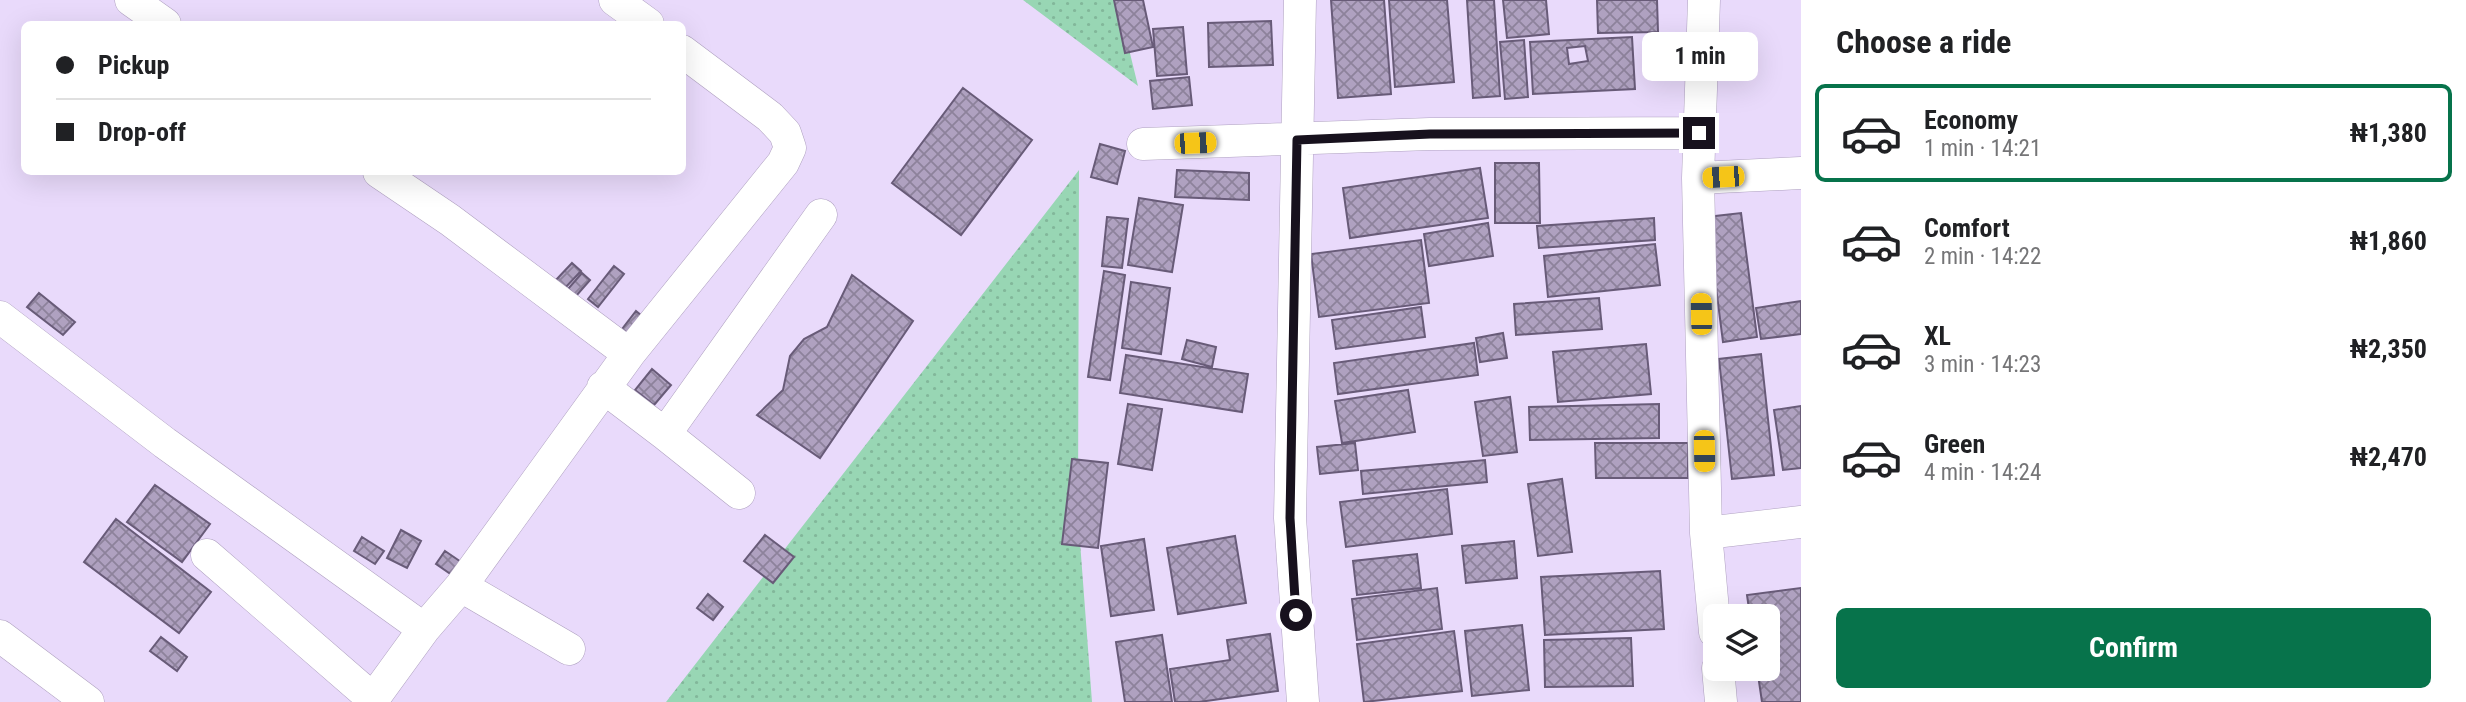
<!DOCTYPE html>
<meta charset="utf-8">
<style>
body{margin:0;font-family:"Roboto Condensed",sans-serif;background:#f6f6f6;color:#202124;height:100vh;display:flex;flex-direction:column;font-size:26px;white-space:nowrap}
*{box-sizing:border-box;margin:0}
p{font-size:23px;color:#757577}
.icon{flex:none;width:38px;height:38px;fill:none;stroke:currentColor;stroke-width:2;stroke-linecap:round;stroke-linejoin:round}
.map{position:relative;flex:1;overflow:hidden}
.sheet{display:flex;flex-direction:column;background:#fff;width:665px}
.sheet>*{flex:none}
.top-card{position:absolute;left:21px;top:21px;width:665px;height:154px;border-radius:10px;box-shadow:0 7px 28px #0002;display:grid;align-content:center;height:154px;padding:0 35px;background:#fff}
.controls{position:absolute;left:1703px;top:604px;display:grid;gap:14px}
.controls a{display:grid;place-items:center;width:77px;height:77px;border-radius:10px;background:#fff;box-shadow:0 7px 28px #0002;font-size:35px}
.end{position:absolute;width:32px;height:32px;margin:-16px;border:9px solid #17111d;background:#fff;box-shadow:0 0 0 4px #fff}
.from{border-radius:50%}
.bubble{position:absolute;height:49px;border-radius:10px;background:#fff;box-shadow:0 7px 28px #0002;font-size:23px;font-weight:700;line-height:49px;text-align:center}
.car{position:absolute;width:21px;height:42px;margin:-21px -10px;border-radius:9px;box-shadow:0 0 5px 2px #0007;background:linear-gradient(#f5c518 24%,#345 0 40%,#f5c518 0 76%,#345 0 86%,#f5c518 0)}
.top-card b{display:flex;align-items:center;gap:24px;height:66px;font-size:26px}
.top-card b+b{border-top:2px solid #e0e0e0}
.top-card i{width:18px;height:18px;background:#202124}
ul{padding:0;list-style:none}
li{display:flex;align-items:center;gap:21px;height:98px;margin:0 14px 10px;padding:0 21px;border:4px solid transparent;border-radius:10px}
li div{flex:1}
li b{display:block;font-size:26px}
li em{font-style:normal;font-weight:700}
li.on{border-color:#07734b}
li>.icon{width:63px;height:63px;stroke-width:1.5}
h2{padding:0 35px;font-size:32px;line-height:84px}
.action{display:flex;gap:14px;margin-top:auto;padding:14px 35px}
.action a{flex:1;height:80px;border-radius:10px;background:#07734b;color:#fff;font-size:28px;font-weight:700;line-height:80px;text-align:center}
main{display:flex;flex:1;min-height:0}
.map>svg:first-child{display:block}
</style>
<main>
<div class="map">
<svg width="1801" height="702" viewBox="0 0 1801 702">
<defs>
<pattern id="grass-dots" width="8" height="8" patternUnits="userSpaceOnUse" patternTransform="scale(1.75)"><rect width="8" height="8" fill="#98d6b4"/><path d="M2 2h.1M6 6h.1" fill="none" stroke="#82b79a" stroke-width="1.8" stroke-linecap="round"/></pattern>
<pattern id="building-cross-hatch" width="8" height="8" patternUnits="userSpaceOnUse" patternTransform="scale(1.75)"><rect width="8" height="8" fill="#afa1c0"/><path d="M0 0l8 8M0 8l8-8" fill="none" stroke="#8d829b"/></pattern>
</defs>
<rect width="100%" height="100%" fill="#e9dafb"/>
<path fill="url(#grass-dots)" d="M 1023,0 L 1117,0 L 1138,86 Z
M 1079,170 L 1078,515 L 1092,702 L 666,702 Z"/>
<path fill="url(#building-cross-hatch)" stroke="#685b78" stroke-width="2" fill-rule="evenodd" d="M 1114,0 L 1143,0 L 1153,47 L 1125,53 Z
M 1331,0 L 1384,0 L 1391,94 L 1338,98 Z
M 1389,0 L 1447,0 L 1454,82 L 1395,87 Z
M 1467,0 L 1494,0 L 1500,96 L 1473,98 Z
M 1503,0 L 1546,0 L 1549,34 L 1507,38 Z
M 1597,0 L 1657,0 L 1658,32 L 1598,33 Z
M 1271,21 L 1273,65 L 1209,67 L 1208,23 Z
M 1183,27 L 1187,74 L 1157,76 L 1153,29 Z
M 1632,37 L 1635,89 L 1533,94 L 1530,42 ZM 1585,46 L 1588,61 L 1569,64 L 1567,48 Z
M 1524,40 L 1528,97 L 1505,99 L 1500,42 Z
M 1189,77 L 1192,105 L 1153,109 L 1150,81 Z
M 963,88 L 1032,140 L 961,235 L 892,183 Z
M 1100,144 L 1125,151 L 1117,184 L 1091,177 Z
M 1495,163 L 1539,163 L 1540,223 L 1495,223 Z
M 1480,168 L 1488,218 L 1350,238 L 1343,188 Z
M 1177,170 L 1249,173 L 1249,200 L 1175,197 Z
M 1139,198 L 1183,205 L 1172,272 L 1128,265 Z
M 1741,213 L 1757,337 L 1723,342 L 1707,217 Z
M 1107,217 L 1128,219 L 1122,268 L 1102,266 Z
M 1654,218 L 1655,240 L 1539,248 L 1537,226 Z
M 1488,223 L 1493,256 L 1429,266 L 1424,234 Z
M 1421,240 L 1429,303 L 1319,317 L 1311,254 Z
M 1655,244 L 1660,285 L 1548,297 L 1544,256 Z
M 572,263 L 581,271 L 564,289 L 555,281 Z
M 614,266 L 624,274 L 598,307 L 588,299 Z
M 1104,271 L 1125,275 L 1110,380 L 1088,377 Z
M 582,273 L 590,280 L 576,296 L 568,289 Z
M 852,275 L 913,321 L 820,458 L 757,415 L 783,390 L 790,356 L 804,339 L 827,327 Z
M 1131,282 L 1170,288 L 1161,354 L 1122,348 Z
M 39,293 L 75,322 L 63,335 L 27,307 Z
M 1599,298 L 1602,329 L 1516,335 L 1514,304 Z
M 1801,301 L 1801,334 L 1761,339 L 1756,308 Z
M 1421,307 L 1425,337 L 1336,349 L 1332,320 Z
M 636,311 L 642,316 L 628,334 L 622,329 Z
M 1503,333 L 1507,358 L 1480,362 L 1476,338 Z
M 1187,340 L 1216,347 L 1212,367 L 1182,359 Z
M 1474,343 L 1478,375 L 1338,394 L 1334,363 Z
M 1646,344 L 1651,394 L 1558,402 L 1553,352 Z
M 1761,354 L 1774,475 L 1732,479 L 1719,359 Z
M 1126,355 L 1248,374 L 1242,412 L 1120,393 Z
M 652,369 L 671,385 L 654,405 L 635,390 Z
M 1408,390 L 1415,432 L 1342,443 L 1335,401 Z
M 1510,397 L 1517,452 L 1483,456 L 1475,402 Z
M 1128,404 L 1162,409 L 1152,470 L 1118,464 Z
M 1659,404 L 1659,438 L 1530,440 L 1529,407 Z
M 1801,406 L 1801,468 L 1783,470 L 1774,410 Z
M 1355,443 L 1358,470 L 1320,474 L 1317,447 Z
M 1595,443 L 1688,443 L 1688,478 L 1596,478 Z
M 1072,459 L 1108,463 L 1098,548 L 1062,544 Z
M 1485,460 L 1487,482 L 1363,494 L 1361,471 Z
M 1562,479 L 1572,552 L 1538,556 L 1528,484 Z
M 155,485 L 210,524 L 182,562 L 127,522 Z
M 1447,489 L 1452,534 L 1346,547 L 1340,502 Z
M 116,519 L 211,592 L 179,633 L 84,562 Z
M 401,530 L 421,541 L 407,568 L 387,558 Z
M 765,535 L 794,557 L 773,583 L 744,561 Z
M 1235,536 L 1246,603 L 1178,614 L 1167,548 Z
M 362,537 L 384,551 L 375,564 L 354,551 Z
M 1144,539 L 1154,610 L 1111,616 L 1101,546 Z
M 1514,541 L 1517,578 L 1466,583 L 1462,546 Z
M 445,551 L 464,564 L 455,577 L 436,564 Z
M 1417,554 L 1421,588 L 1357,595 L 1353,561 Z
M 1660,571 L 1664,629 L 1545,635 L 1541,577 Z
M 1437,588 L 1442,629 L 1357,640 L 1352,599 Z
M 1801,588 L 1801,702 L 1762,702 L 1757,668 L 1768,668 L 1768,616 L 1750,616 L 1747,595 Z
M 708,594 L 723,607 L 713,620 L 697,608 Z
M 1522,625 L 1529,690 L 1472,696 L 1465,631 Z
M 1454,631 L 1462,691 L 1364,702 L 1357,644 Z
M 1270,634 L 1278,691 L 1199,702 L 1175,702 L 1170,669 L 1230,660 L 1227,640 Z
M 1162,635 L 1172,702 L 1125,702 L 1116,642 Z
M 161,637 L 187,657 L 177,671 L 150,651 Z
M 1631,638 L 1633,686 L 1545,687 L 1544,640 Z"/>
<g fill="none" stroke-linecap="round" stroke-linejoin="round">
<defs>
<path id="minor" d="M 131,0 L 165,24
M 615,0 L 648,24
M 1300,0 L 1290,518 L 1303,702
M 1704,0 L 1698,178 L 1706,533 L 1715,632
M 1143,144 L 1430,134 L 1699,133
M 379,172 L 450,220 L 629,354
M 1698,178 L 1801,173
M 0,317 L 165,443 L 424,629
M 603,387 L 665,434 L 739,493
M 665,434 L 821,215
M 1706,533 L 1801,522
M 207,555 L 373,699
M 461,586 L 569,649
M 0,636 L 88,702
M 1718,668 L 1721,702
M 371,702 L 424,629 L 461,586 L 629,354 L 783,163 L 790,148 L 785,133 L 770,117 L 682,51"/>
</defs>
<use href="#minor" stroke="#afa1c0" stroke-width="33"/>
<use href="#minor" stroke="#fff" stroke-width="32"/>
</g>
<g fill="none" stroke-linecap="round" stroke-linejoin="round">
<path stroke="#17111d" stroke-width="9" d="M 1296,615 L 1290,518 L 1297,140 L 1430,134 L 1699,133"/>
</g>
</svg>
<div class="controls">
<a><svg class="icon" aria-label="layers" viewBox="0 0 24 24"><path d="M12 4l9 5-9 5-9-5zM3 14l9 5 9-5"/></svg></a>
</div>
<i class="end from" style="left:1296px;top:615px"></i>
<i class="end" style="left:1699px;top:133px"></i>
<div class="bubble" style="left:1642px;top:32px;width:116px">1 min</div>
<i class="car" style="left:1195px;top:143px;rotate:88deg"></i>
<i class="car" style="left:1723px;top:177px;rotate:267deg"></i>
<i class="car" style="left:1701px;top:314px;rotate:359deg"></i>
<i class="car" style="left:1704px;top:451px;rotate:179deg"></i>
<div class="top-card">
<b><i class="from"></i>Pickup</b>
<b><i></i>Drop-off</b>
</div>
</div>
<section class="sheet">
<h2>Choose a ride</h2>
<ul>
<li class="on"><svg class="icon" aria-label="car" viewBox="0 0 24 24"><path d="M5 17H2v-5l4-1 3-4h7l3 4 3 1v5h-3M9 17h6M6 11h13"/><circle cx="7" cy="17" r="2"/><circle cx="17" cy="17" r="2"/></svg><div><b>Economy</b><p>1 min · 14:21</p></div><em>₦1,380</em></li>
<li><svg class="icon" aria-label="car" viewBox="0 0 24 24"><path d="M5 17H2v-5l4-1 3-4h7l3 4 3 1v5h-3M9 17h6M6 11h13"/><circle cx="7" cy="17" r="2"/><circle cx="17" cy="17" r="2"/></svg><div><b>Comfort</b><p>2 min · 14:22</p></div><em>₦1,860</em></li>
<li><svg class="icon" aria-label="car" viewBox="0 0 24 24"><path d="M5 17H2v-5l4-1 3-4h7l3 4 3 1v5h-3M9 17h6M6 11h13"/><circle cx="7" cy="17" r="2"/><circle cx="17" cy="17" r="2"/></svg><div><b>XL</b><p>3 min · 14:23</p></div><em>₦2,350</em></li>
<li><svg class="icon" aria-label="car" viewBox="0 0 24 24"><path d="M5 17H2v-5l4-1 3-4h7l3 4 3 1v5h-3M9 17h6M6 11h13"/><circle cx="7" cy="17" r="2"/><circle cx="17" cy="17" r="2"/></svg><div><b>Green</b><p>4 min · 14:24</p></div><em>₦2,470</em></li>
</ul>
<div class="action"><a>Confirm</a></div>
</section>
</main>
